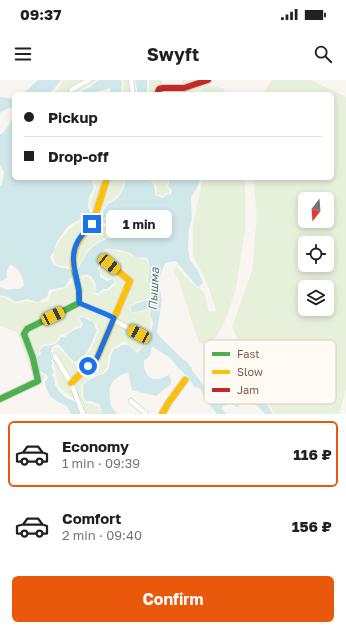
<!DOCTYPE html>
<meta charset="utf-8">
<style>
body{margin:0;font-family:"Golos Text",sans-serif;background:#f2f2f2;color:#202124;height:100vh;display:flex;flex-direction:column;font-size:15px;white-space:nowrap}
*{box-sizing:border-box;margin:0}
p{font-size:13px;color:#757577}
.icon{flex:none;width:22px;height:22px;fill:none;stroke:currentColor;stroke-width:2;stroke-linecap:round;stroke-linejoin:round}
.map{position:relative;height:334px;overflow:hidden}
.drawer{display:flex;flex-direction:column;background:#fff;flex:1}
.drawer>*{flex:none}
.hud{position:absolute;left:12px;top:12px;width:322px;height:88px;border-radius:6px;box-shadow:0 2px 6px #0003;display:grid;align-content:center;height:88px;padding:0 12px;background:#fff}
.needle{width:26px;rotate:197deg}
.controls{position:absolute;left:298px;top:112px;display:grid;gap:8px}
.controls a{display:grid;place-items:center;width:36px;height:36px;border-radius:6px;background:#fff;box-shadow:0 2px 6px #0003;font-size:20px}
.end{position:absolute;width:18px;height:18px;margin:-9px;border:5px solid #1a73e8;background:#fff;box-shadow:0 0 0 2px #fff}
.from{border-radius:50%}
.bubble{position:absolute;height:28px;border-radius:6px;background:#fff;box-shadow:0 2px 6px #0003;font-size:13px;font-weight:700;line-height:28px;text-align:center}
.car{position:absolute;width:12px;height:24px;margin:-12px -6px;border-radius:5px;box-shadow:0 0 3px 1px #0007;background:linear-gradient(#f5c518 24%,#345 0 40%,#f5c518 0 76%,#345 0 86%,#f5c518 0)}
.hud b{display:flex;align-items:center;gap:14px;height:38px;font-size:15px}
.hud b+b{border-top:1px solid #e0e0e0}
.hud i{width:10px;height:10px;background:#202124}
ul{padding:7px 0 0;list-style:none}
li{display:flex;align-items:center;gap:12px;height:66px;margin:0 8px 6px;padding:0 4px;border:2px solid transparent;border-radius:6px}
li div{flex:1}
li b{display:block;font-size:15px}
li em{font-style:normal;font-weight:700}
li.on{border-color:#ea580c}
li>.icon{width:36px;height:36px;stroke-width:1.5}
.action{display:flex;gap:8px;margin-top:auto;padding:8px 12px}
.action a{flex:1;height:46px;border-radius:6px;background:#ea580c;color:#fff;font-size:16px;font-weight:700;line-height:46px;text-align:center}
.status{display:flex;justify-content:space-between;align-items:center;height:28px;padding:0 20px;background:#fff;direction:ltr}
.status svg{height:11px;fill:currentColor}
header{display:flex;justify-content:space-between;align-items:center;height:52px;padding:0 12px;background:#fff;font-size:18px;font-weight:700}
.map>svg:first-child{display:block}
</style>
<div class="status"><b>09:37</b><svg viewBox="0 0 49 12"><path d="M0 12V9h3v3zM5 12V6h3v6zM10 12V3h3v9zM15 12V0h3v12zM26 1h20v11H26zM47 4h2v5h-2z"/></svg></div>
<header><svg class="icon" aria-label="menu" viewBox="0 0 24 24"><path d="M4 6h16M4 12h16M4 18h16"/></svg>Swyft<svg class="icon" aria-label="search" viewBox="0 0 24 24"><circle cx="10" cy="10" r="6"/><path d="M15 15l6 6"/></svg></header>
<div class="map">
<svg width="346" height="334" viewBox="0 0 346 334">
<rect width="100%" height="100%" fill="#f9f5f0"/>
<path fill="#e7f0db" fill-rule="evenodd" d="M 64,0 L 97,0 L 75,14 L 53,14 L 56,12 Z
M 123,0 L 133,0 L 135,14 L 123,14 L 124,3 Z
M 149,0 L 162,0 L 162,3 L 171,7 L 182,4 L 183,0 L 215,0 L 206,5 L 223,8 L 226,14 L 197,14 L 205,5 C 190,16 183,15 165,12 L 164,14 L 149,14 Z
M 272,0 L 311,0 L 346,17 L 346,309 L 339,334 L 275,334 L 260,307 L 232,247 L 252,191 L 257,134 L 253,98 L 332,98 L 332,14 L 263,14 ZM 305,119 L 327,119 L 327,141 L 305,141 ZM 305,163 L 327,163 L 327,185 L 305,185 ZM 305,207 L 327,207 L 327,229 L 305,229 Z
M 93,98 L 124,98 L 124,102 L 121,111 L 115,118 L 107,122 L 100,135 L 104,139 L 116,137 L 128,140 L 128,148 C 116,154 101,158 91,167 C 85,173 83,182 76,188 L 78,196 L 89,197 C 93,203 95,206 94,214 L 98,216 L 103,211 L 108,211 L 115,205 L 116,201 L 113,197 L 108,199 L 102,195 L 99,190 L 101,185 L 98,181 L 104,172 L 111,169 L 117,171 L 126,173 L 133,177 L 147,180 L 149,188 L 146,201 C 152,207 152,210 149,219 L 136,222 L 129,228 L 130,231 L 135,233 L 146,231 L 150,225 L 149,235 L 151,244 L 148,260 L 143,267 L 136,271 L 124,261 L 112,269 L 108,277 L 108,285 L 104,292 L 91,297 L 81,305 L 82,318 L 87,323 L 97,326 L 103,333 L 102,334 L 82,334 L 78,325 L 74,319 L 59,307 L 53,280 L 54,279 L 53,269 L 58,267 L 75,285 L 79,283 L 91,270 L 99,250 L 97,247 L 97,244 L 88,238 L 80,236 L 79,241 L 81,245 C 72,247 69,254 60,255 C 56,263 52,265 44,264 L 40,268 L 39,274 L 36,277 L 36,282 L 40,293 L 45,296 L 43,301 L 34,299 L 17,252 L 0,246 L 0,217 L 6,218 L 15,224 L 27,221 L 38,223 L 48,221 L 52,212 L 65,208 L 75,200 L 71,187 L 57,185 L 53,180 C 53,161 75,143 91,135 L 93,132 L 90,125 L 96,108 Z
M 152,98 L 168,98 L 167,106 L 170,110 L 169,113 L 165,114 L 163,116 L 156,114 L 157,106 L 153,102 Z
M 203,98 L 244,98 L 245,101 L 245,149 L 236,208 L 226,239 L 212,264 L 199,263 L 178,199 L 173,190 L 177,187 L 192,204 L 204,212 L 209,232 L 216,231 L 209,208 L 193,175 L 193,144 Z"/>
<path fill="#d0e8ea" d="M 38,0 L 61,0 L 54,9 L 48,14 L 23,14 Z
M 99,0 L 121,0 L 122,2 L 121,14 L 109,14 L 111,9 L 109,8 L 104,10 L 95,12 L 95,14 L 77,14 L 90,7 Z
M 135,0 L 147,0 L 147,14 L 138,14 Z
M 0,17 L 14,19 L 14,28 L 8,28 L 0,33 Z
M 14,36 L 14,98 L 91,98 L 94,108 L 89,117 L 88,127 L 91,133 L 68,146 L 57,161 L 54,171 L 50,177 L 54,185 L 62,188 L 71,189 L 74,195 L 69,200 L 65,207 L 49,210 L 47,217 L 38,222 L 27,219 L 15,222 L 8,217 L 0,215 L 0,207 C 11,212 11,208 20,209 L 24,205 C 22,196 20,188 10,185 C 7,189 6,192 7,198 L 4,200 L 0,201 L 0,106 L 2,105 L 4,92 L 0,84 L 0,54 L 2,54 L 9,45 Z
M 125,98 L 150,98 L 151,101 L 154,105 L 155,115 L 163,118 L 166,115 L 171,114 L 172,110 L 168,107 L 170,98 L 200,98 L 197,108 L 191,117 L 192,139 L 189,148 L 188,169 L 190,180 L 198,191 L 203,202 L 199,207 C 189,200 184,189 176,181 L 165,183 L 158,201 L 162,220 L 157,252 L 160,257 L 192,288 L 186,296 L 169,277 L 152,266 L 150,276 L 144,281 L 144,288 L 148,296 L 153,299 L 160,299 L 169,295 L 171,299 L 171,304 L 156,316 C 148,313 140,313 132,310 C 130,305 130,298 128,293 C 121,293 113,300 110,307 C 109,311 110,322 111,326 C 113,329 115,332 118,334 L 103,334 L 99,324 L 91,321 L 86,321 L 83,317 L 83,305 L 88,300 L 105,293 L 109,288 L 111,276 L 113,270 C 120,267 125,261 132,268 C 133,269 135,271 137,273 L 146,265 L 149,260 L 153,243 L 150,235 L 151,223 L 149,223 L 147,229 L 136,232 L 132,232 L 130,228 C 135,222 144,222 151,219 C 153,213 154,207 148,202 C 148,192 151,189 148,179 C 143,176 140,179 135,177 C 133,176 132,174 130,173 C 125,171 110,168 105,169 L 97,181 L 99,185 L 98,190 L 100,192 L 100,197 L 107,201 L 110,200 L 113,198 L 115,202 L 107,209 L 103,209 L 99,213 L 95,213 C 98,203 92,191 80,196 L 77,194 L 76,191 C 81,185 84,178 88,172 C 98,159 115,157 129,150 L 130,144 L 129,138 C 119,135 114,137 103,138 L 102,134 C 104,131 104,128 106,126 C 108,123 112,122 114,121 C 121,116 126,106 125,98 Z
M 83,237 C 88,240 95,241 95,247 L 97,250 C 92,261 87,280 74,282 C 68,276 64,270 58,264 L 53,266 L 51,271 L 53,277 L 51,281 L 53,283 L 51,285 L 52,289 L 54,292 L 52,294 L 52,296 L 54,297 L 55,305 L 59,311 L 65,317 L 72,320 L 76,323 L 83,334 L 71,334 L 67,326 C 54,321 47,316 45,302 L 48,298 L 46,294 C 38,293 38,285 36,278 L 41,274 L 40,270 L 44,266 C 51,266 58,264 61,257 L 65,257 C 70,252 75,248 81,248 L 83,244 L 80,240 L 80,238 Z
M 238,275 L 247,286 L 250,302 L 268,326 L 273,334 L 265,334 L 258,326 L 250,323 L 243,317 L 240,315 L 237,317 L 239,326 L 236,327 L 231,323 L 223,326 L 222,329 L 226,334 L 217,334 L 204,317 L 201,310 L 196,305 L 190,298 L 196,295 L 215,322 L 220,322 L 233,314 L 240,307 L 240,300 L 241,294 L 240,291 L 233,285 L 232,278 Z"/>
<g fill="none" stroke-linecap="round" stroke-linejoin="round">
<path stroke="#d0e8ea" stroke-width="7" d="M 184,284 L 197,304"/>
<defs>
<path id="street" d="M 131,0 L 133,14
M 71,10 L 89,0
M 92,144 L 105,145 L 118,144
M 79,223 L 108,235 L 117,242 L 139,254
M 55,276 L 71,303 L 83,334
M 131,321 L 146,334"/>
<path id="fast" d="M 0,319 L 38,301 L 33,278 L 24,254 L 27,249 L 79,223 L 79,210 L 74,189"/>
<path id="slow" d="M 74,189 C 71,168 79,159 92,144 L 92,140 L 96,133 L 107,98
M 71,303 L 97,278 L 130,201 L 109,184
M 162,334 L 169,322 L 185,300"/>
<path id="jam" d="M 157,14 L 159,9 L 163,8 L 184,8 L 208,0"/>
</defs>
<use href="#street" stroke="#d7d1cb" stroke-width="6"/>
<use href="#fast" stroke="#d9d2cb" stroke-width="8"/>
<use href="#slow" stroke="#d9d2cb" stroke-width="8"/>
<use href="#jam" stroke="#d9d2cb" stroke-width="8"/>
<use href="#street" stroke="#fefefd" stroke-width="4.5"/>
<use href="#fast" stroke="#4caf50" stroke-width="6"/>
<use href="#slow" stroke="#ffc107" stroke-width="6"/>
<use href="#jam" stroke="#c62828" stroke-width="6"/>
</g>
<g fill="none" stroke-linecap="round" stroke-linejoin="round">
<path stroke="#1a73e8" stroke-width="5" d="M 88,286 L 97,278 L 114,238 L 108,235 L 79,223 C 82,202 66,182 78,161 C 81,155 87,150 92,144"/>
</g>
<g text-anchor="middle" stroke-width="3" stroke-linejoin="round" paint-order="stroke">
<g font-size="12" font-style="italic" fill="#437c86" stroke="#fffaf3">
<text transform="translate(154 209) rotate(-87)" y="4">Пышма</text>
</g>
</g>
<rect x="204" y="260" width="132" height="64" rx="6" fill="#fffaf3" stroke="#d7cbc1" stroke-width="1"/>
<rect x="212" y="272" width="18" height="4" fill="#4caf50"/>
<rect x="212" y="290" width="18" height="4" fill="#ffc107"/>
<rect x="212" y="308" width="18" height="4" fill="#c62828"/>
<g font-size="11" fill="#7a5c4d">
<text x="237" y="278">Fast</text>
<text x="237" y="296">Slow</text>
<text x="237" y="314">Jam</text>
</g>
</svg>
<div class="controls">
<a><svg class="needle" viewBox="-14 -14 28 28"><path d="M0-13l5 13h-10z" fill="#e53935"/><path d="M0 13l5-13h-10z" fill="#757577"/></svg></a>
<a><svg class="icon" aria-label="locate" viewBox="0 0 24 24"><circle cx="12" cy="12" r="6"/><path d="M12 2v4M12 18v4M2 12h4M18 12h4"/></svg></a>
<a><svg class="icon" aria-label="layers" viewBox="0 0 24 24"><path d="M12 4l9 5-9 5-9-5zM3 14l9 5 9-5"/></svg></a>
</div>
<i class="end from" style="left:88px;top:286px"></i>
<i class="end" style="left:92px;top:144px"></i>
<div class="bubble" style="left:106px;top:130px;width:66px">1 min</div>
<i class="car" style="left:109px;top:184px;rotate:129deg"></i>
<i class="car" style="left:53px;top:236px;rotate:64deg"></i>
<i class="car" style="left:139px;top:254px;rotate:298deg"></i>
<div class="hud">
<b><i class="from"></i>Pickup</b>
<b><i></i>Drop-off</b>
</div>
</div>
<section class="drawer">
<ul>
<li class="on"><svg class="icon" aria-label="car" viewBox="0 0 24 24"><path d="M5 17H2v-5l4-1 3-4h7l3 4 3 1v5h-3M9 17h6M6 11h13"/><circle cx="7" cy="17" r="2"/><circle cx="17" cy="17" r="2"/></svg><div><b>Economy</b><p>1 min · 09:39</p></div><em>116 ₽</em></li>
<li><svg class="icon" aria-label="car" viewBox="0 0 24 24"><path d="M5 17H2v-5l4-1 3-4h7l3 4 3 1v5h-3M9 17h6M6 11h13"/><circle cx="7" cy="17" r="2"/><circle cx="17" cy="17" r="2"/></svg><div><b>Comfort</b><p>2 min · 09:40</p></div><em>156 ₽</em></li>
</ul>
<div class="action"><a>Confirm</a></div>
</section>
